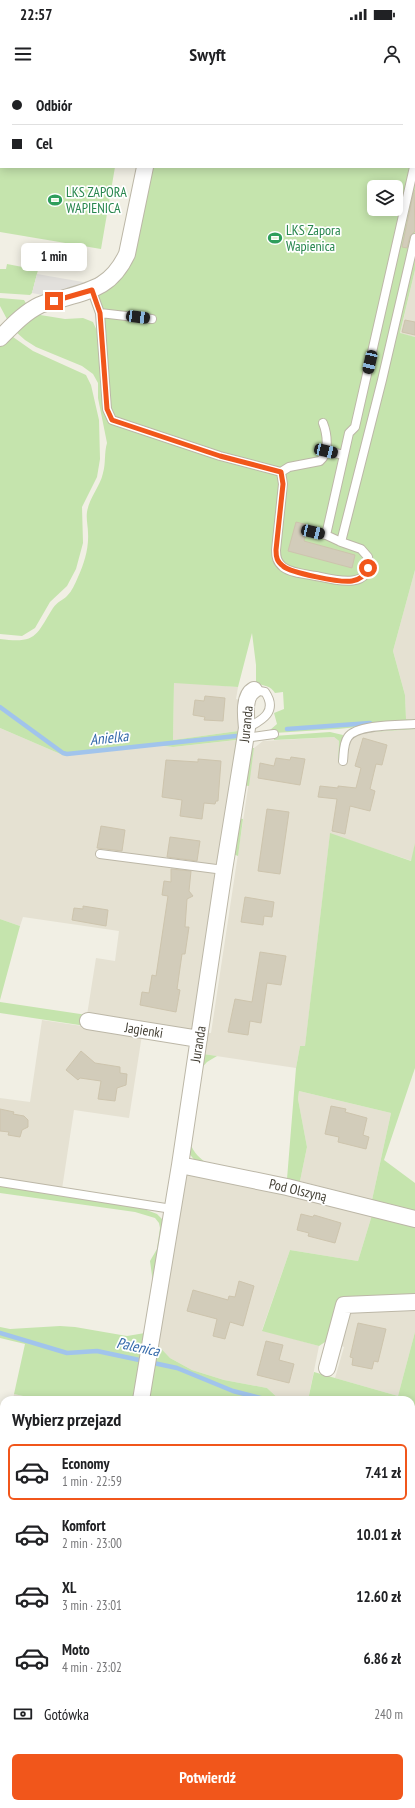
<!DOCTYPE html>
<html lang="pl">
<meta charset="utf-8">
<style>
body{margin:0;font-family:"PT Sans Narrow",sans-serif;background:#f2f2f2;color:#202124;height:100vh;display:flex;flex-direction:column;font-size:15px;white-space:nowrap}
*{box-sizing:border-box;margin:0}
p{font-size:13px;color:#757577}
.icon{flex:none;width:22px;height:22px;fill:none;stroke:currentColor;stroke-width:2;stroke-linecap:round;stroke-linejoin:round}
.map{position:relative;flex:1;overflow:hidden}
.sheet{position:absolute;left:0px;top:1316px;width:415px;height:412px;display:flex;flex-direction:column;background:#fff;border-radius:12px 12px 0 0;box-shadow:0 2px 10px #0003}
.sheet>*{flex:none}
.hud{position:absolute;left:0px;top:0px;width:415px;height:88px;box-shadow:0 2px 10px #0003;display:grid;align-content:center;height:88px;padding:0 12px;background:#fff}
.fabs{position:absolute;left:367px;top:100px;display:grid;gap:8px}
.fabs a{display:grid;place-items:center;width:36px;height:36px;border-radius:6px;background:#fff;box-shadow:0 2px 10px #0003;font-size:20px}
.end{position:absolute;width:18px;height:18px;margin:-9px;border:5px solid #f1561b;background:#fff;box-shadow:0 0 0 2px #fff}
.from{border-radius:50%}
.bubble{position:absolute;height:28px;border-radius:6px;background:#fff;box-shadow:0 2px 10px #0003;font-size:13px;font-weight:800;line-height:28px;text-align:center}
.car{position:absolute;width:12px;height:24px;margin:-12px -6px;border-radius:5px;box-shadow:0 0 3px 1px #0007;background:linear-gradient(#222 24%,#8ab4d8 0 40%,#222 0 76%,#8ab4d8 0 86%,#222 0)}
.hud b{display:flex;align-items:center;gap:14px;height:38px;font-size:15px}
.hud b+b{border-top:1px solid #e0e0e0}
.hud i{width:10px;height:10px;background:#202124}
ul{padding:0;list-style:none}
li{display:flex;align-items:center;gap:12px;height:56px;margin:0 8px 6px;padding:0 4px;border:2px solid transparent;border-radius:6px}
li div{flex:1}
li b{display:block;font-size:15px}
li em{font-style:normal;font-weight:800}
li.active{border-color:#f1561b}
li>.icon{width:36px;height:36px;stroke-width:1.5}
h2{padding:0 12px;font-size:18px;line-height:48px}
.pay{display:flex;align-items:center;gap:10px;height:44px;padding:0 12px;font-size:15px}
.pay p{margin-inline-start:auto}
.button{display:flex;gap:8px;margin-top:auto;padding:8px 12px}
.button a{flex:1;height:46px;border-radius:6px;background:#f1561b;color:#fff;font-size:16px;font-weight:800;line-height:46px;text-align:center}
.status{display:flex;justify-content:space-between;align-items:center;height:28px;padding:0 20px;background:#fff;direction:ltr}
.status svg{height:11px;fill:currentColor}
header{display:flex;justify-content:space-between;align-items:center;height:52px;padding:0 12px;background:#fff;font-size:18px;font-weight:800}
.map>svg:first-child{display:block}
</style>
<div class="status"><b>22:57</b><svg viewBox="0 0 49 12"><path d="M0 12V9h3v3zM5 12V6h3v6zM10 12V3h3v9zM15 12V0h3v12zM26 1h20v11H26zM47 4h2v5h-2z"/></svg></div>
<header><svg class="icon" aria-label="menu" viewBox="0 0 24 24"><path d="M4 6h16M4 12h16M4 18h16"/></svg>Swyft<svg class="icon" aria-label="person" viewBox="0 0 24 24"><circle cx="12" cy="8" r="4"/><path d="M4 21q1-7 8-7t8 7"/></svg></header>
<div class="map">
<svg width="415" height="1728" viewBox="0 0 415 1728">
<rect width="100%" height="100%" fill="#f1efe4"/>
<path fill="#e5e1d2" d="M 415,190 L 415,257 L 400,254 Z
M 415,490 L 415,640 L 406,640 L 405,615 L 393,571 Z
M 174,602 L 238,607 L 236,619 L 241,620 L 238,651 L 173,660 Z
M 0,648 L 65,676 L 156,665 L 173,667 L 237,660 L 193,951 L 87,935 L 96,878 L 115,881 L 119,851 L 23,837 L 20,846 L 0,839 Z
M 415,649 L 415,763 L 412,781 L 330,754 L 305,967 L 300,966 L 296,988 L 203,974 L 207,953 L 211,953 L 254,668 L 263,661 L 334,657 L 339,661 L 338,682 L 346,684 L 349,662 L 359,653 Z
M 42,940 L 142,955 L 129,1038 L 74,1030 L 62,1109 L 0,1098 L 0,1018 L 30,1022 Z
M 299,1011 L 391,1033 L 372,1120 L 300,1101 L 307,1067 L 298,1019 Z
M 194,1092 L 372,1135 L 358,1181 L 290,1170 L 262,1250 L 319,1266 L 308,1320 L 280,1320 L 267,1308 L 224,1300 L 192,1290 L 170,1278 L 155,1262 L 187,1093 Z
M 415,1227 L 415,1252 L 398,1316 L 335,1298 L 344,1267 L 339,1265 L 347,1239 L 351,1233 Z
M 14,1314 L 41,1320 L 13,1320 Z
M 0,1339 L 4,1340 L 4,1427 L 0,1425 Z
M 0,1442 L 4,1443 L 4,1724 L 59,1724 L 59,1728 L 0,1728 Z
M 415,1662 L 415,1728 L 311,1728 L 311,1724 L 411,1724 L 411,1663 Z
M 69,1724 L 182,1724 L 182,1728 L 69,1728 Z"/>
<path fill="#c5e4ad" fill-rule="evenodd" d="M 74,0 L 163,0 L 162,1 Z
M 175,0 L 415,0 L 415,190 L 400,253 L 415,257 L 415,490 L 393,571 L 405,615 L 406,639 L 415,640 L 415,641 L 338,649 L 274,653 L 270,650 L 277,644 L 274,633 L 284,629 L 283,612 L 275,613 C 271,606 263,605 256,604 L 256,585 L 252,553 L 238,607 L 174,603 L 173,660 L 238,651 L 241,620 L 243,622 L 230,706 L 236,660 L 173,667 L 156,665 L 65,676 L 0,648 L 0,559 C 37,564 36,555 53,528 C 57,522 63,520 67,516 C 72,511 75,504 78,497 C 84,484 89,468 88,453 C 88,446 86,439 87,432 C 89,418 100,407 103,393 C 106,383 104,373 107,363 L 98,318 L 98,303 L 93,294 L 82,286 L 36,267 L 25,260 L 16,252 L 34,234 L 65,239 L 83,238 L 93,242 L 97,251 L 102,319 L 110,342 L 116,346 L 118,338 L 112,334 L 111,328 L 104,237 L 125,232 L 103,230 L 98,216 L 101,212 L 110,206 L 149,87 L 414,87 L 414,1 ZM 374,107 L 396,107 L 396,129 L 374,129 Z
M 0,12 L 1,87 L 115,87 L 101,169 L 0,152 Z
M 7,184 L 38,190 L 32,213 L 30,215 L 0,213 L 0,189 L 6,189 Z
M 0,218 L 24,220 L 27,225 L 9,243 L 0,226 Z
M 8,257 L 13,257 L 33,271 L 86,295 L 91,305 L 99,340 L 100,379 L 97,397 L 82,427 L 83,463 L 76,489 L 67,506 L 50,522 L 35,548 L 22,556 L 0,554 L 0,264 Z
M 415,648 L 415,649 L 359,653 Z
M 330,652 L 343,655 L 340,683 L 338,682 L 339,661 L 334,657 L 274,660 L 274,656 Z
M 251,668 L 254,668 L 249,706 L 242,705 Z
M 237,738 L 243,739 L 238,776 L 233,774 Z
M 330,753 L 411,781 L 415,763 L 415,988 L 384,1080 L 415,1103 L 415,1133 L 372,1120 L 391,1033 L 299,1011 L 298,1019 L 307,1067 L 300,1101 L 287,1102 L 197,1083 L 187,1071 L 190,1063 C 194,1073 199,1078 208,1084 L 287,1099 L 296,988 L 300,966 L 305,966 Z
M 0,839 L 20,846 L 0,920 Z
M 0,922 L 87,935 L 86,946 L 0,933 Z
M 203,974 L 217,976 L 207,982 L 198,992 Z
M 0,1105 L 144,1129 L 157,1134 L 164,1141 L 138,1320 L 41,1320 L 14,1314 L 25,1264 L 0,1258 L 0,1247 L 10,1249 L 60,1246 L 75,1247 L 127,1256 L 145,1253 L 153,1203 L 150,1181 L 157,1169 L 160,1148 L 159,1143 L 155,1138 L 135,1132 L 0,1113 Z
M 372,1135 L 415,1147 L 415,1216 L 349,1218 L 328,1260 L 319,1266 L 262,1251 L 290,1170 L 358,1181 Z
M 415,1252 L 415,1415 L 411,1414 L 411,1320 L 308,1320 L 314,1292 L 398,1316 Z
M 155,1262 L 170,1278 L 192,1290 L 224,1300 L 267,1308 L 280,1320 L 251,1320 L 230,1316 L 224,1320 L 183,1320 L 146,1316 Z"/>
<path fill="#e2e0dc" d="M 37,194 L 83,202 L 85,208 L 48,216 L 32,213 Z"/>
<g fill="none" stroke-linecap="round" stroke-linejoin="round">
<path stroke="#a1c4ec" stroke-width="4.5" d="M 0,627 L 63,673 L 67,674 L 236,656
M 287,649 L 370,643
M 0,1253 L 67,1273 L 97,1271 L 177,1288 L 233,1311 L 268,1320
M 411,1394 L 415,1395"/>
</g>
<path fill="#d2ccba" stroke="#cdc4ad" d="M 414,110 L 415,151 L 410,156 L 407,168 L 402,167 Z
M 405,240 L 415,242 L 415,255 L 402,252 Z
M 296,442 L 308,445 L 304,461 L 355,475 L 352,488 L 288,471 Z
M 205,616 L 225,618 L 223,641 L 204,640 L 205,637 L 193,635 L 195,620 L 204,621 Z
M 363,658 L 387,665 L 382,685 L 376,684 L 370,709 L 375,711 L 370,731 L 350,726 L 345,754 L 332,751 L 337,719 L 318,717 L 320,706 L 338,708 L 338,706 L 356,708 L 361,688 L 355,686 Z
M 291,677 L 305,679 L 300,705 L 258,698 L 260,683 L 274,686 L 276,678 L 290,680 Z
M 198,679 L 221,681 L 218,721 L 216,721 L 215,724 L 204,723 L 202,739 L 180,736 L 182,720 L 162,717 L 166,680 L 198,682 Z
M 267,729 L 289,732 L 280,794 L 258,791 Z
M 101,746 L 125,750 L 122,771 L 97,768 Z
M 170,757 L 200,761 L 197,781 L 167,777 Z
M 171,789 L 191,791 L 189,811 L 193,816 L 187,819 L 185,847 L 189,847 L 185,874 L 182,874 L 177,909 L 180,910 L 176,932 L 140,925 L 142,912 L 149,913 L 152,895 L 156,896 L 168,816 L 162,815 L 164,801 L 171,802 Z
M 245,817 L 274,822 L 272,837 L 264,836 L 263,845 L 241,842 Z
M 83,826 L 108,830 L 106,846 L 72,840 L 74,828 L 83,829 Z
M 260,872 L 286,876 L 281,905 L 267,903 L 261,943 L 250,941 L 248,955 L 228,952 L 235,919 L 252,922 Z
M 81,971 L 95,983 L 120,987 L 120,993 L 127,994 L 126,1005 L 117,1008 L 115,1021 L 98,1019 L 101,1001 L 80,998 L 78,1000 L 66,990 Z
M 331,1026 L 346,1029 L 345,1032 L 367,1038 L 363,1055 L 369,1057 L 366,1069 L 338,1062 L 339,1057 L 325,1054 Z
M 0,1029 L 14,1032 L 13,1034 L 24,1036 L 28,1040 L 28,1047 L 22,1050 L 20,1057 L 8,1055 L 9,1052 L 0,1051 Z
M 301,1134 L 313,1137 L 314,1135 L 341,1143 L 335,1163 L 308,1156 L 309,1153 L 297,1150 Z
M 239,1201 L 254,1206 L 243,1246 L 230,1242 L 225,1259 L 213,1256 L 217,1239 L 187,1231 L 193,1210 L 228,1220 L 229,1216 L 235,1217 Z
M 358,1243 L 386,1249 L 378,1282 L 374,1281 L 372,1289 L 352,1285 L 353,1278 L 350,1277 Z
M 266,1261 L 283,1265 L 279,1280 L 294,1284 L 289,1303 L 257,1295 Z"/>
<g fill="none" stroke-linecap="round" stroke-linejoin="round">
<defs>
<path id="lane" d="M 92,211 L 100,233 L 107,329 L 112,340 L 220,376 L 281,392 L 283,404 L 276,470 C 276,477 277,482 283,487 C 291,493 305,494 316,496 C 334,500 374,511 368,477 L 361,469 L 341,462 L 382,300 L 415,158
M 100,233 L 152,239
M 326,371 L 344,375
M 281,392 L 289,387 L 320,381 C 330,373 327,353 323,343
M 313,452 L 326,455
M 341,462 L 326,455 L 349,353 L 355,347 L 414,87
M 247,648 C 263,640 278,631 265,612 L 254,610
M 245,658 L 274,654
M 343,681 C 344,673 343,664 348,657 C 357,644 400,645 415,644
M 100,774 L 224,790
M 0,1102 L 172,1129"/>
<path id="street" d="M 169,1 L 170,0
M 0,258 C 12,246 25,232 40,225 C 47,222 55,220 61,219 C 93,210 112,206 127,174 L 145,87
M 88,941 L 199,959
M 180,1085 L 287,1107 L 415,1139
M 327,1288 L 344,1225 L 415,1222
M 141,1320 L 180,1085 L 224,790 L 247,648 C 246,638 243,616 254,610
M 0,1435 L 4,1436
M 64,1728 L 64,1724"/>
</defs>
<use href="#lane" stroke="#bcb7a7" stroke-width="10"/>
<use href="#street" stroke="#bcb7a7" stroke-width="18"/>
<use href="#lane" stroke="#fff" stroke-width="8"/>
<use href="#street" stroke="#fff" stroke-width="16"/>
</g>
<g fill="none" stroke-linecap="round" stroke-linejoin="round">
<path stroke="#f1561b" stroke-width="5" d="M 54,221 L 92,210 L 100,233 L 107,329 L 112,340 L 220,376 L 281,392 L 283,404 L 276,470 C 276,477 277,482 283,486 C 291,493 341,503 352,501 C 359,500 365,495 368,488"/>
</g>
<defs>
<symbol id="stadium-bare" viewBox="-9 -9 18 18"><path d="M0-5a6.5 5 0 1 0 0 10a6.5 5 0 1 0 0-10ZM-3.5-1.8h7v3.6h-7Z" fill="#2e9e5b" stroke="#fff" stroke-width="2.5" paint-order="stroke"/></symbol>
</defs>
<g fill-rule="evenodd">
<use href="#stadium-bare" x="45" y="110" width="20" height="20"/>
<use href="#stadium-bare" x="265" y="148" width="20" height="20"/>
</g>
<g text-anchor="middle" stroke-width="3.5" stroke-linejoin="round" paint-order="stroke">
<g font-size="14" fill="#27864d" stroke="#fff" text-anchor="start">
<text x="66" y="117">LKS ZAPORA<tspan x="66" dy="16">WAPIENICA</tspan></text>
<text x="286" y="155">LKS Zapora<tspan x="286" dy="16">Wapienica</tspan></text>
</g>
<g font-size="14" fill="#433f34" stroke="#fff">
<text transform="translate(246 644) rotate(-84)" y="5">Juranda</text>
<text transform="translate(144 950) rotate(9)" y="5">Jagienki</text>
<text transform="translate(198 964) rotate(-81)" y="5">Juranda</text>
<text transform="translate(298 1110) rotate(13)" y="5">Pod Olszyną</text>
</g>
<g font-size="15" font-style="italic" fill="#3268a9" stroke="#fff">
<text transform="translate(109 658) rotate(-6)" y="5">Anielka</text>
<text transform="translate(138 1267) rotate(12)" y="5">Palenica</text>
</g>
</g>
</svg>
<div class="fabs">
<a><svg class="icon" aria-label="layers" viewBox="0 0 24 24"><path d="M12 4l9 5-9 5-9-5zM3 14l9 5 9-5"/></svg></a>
</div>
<i class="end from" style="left:368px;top:488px"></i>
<i class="end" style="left:54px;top:221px"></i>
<div class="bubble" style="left:21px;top:163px;width:66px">1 min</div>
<i class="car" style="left:138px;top:237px;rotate:97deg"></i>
<i class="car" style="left:370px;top:282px;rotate:193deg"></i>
<i class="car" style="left:326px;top:371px;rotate:103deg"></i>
<i class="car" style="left:313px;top:452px;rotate:103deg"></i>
<div class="hud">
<b><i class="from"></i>Odbiór</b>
<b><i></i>Cel</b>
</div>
<section class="sheet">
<h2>Wybierz przejazd</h2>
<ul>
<li class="active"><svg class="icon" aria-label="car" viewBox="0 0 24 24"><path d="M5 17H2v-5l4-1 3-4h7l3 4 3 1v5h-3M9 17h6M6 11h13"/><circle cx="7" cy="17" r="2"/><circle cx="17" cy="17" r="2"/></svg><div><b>Economy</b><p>1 min · 22:59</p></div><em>7.41 zł</em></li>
<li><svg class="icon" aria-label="car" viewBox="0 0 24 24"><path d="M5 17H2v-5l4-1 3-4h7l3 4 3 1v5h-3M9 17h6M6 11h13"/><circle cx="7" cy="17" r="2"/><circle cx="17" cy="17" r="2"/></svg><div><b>Komfort</b><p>2 min · 23:00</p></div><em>10.01 zł</em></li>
<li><svg class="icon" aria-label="car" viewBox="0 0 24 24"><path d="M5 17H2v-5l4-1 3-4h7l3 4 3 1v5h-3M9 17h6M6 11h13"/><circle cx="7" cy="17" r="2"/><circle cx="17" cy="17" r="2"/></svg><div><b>XL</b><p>3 min · 23:01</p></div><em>12.60 zł</em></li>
<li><svg class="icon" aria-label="car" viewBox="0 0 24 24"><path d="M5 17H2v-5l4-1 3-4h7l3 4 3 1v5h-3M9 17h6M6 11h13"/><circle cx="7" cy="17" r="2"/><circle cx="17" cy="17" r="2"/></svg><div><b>Moto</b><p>4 min · 23:02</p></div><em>6.86 zł</em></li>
</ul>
<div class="pay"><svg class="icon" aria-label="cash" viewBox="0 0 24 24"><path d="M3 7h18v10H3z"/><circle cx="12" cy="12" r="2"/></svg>Gotówka<p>240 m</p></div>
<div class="button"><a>Potwierdź</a></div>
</section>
</div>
